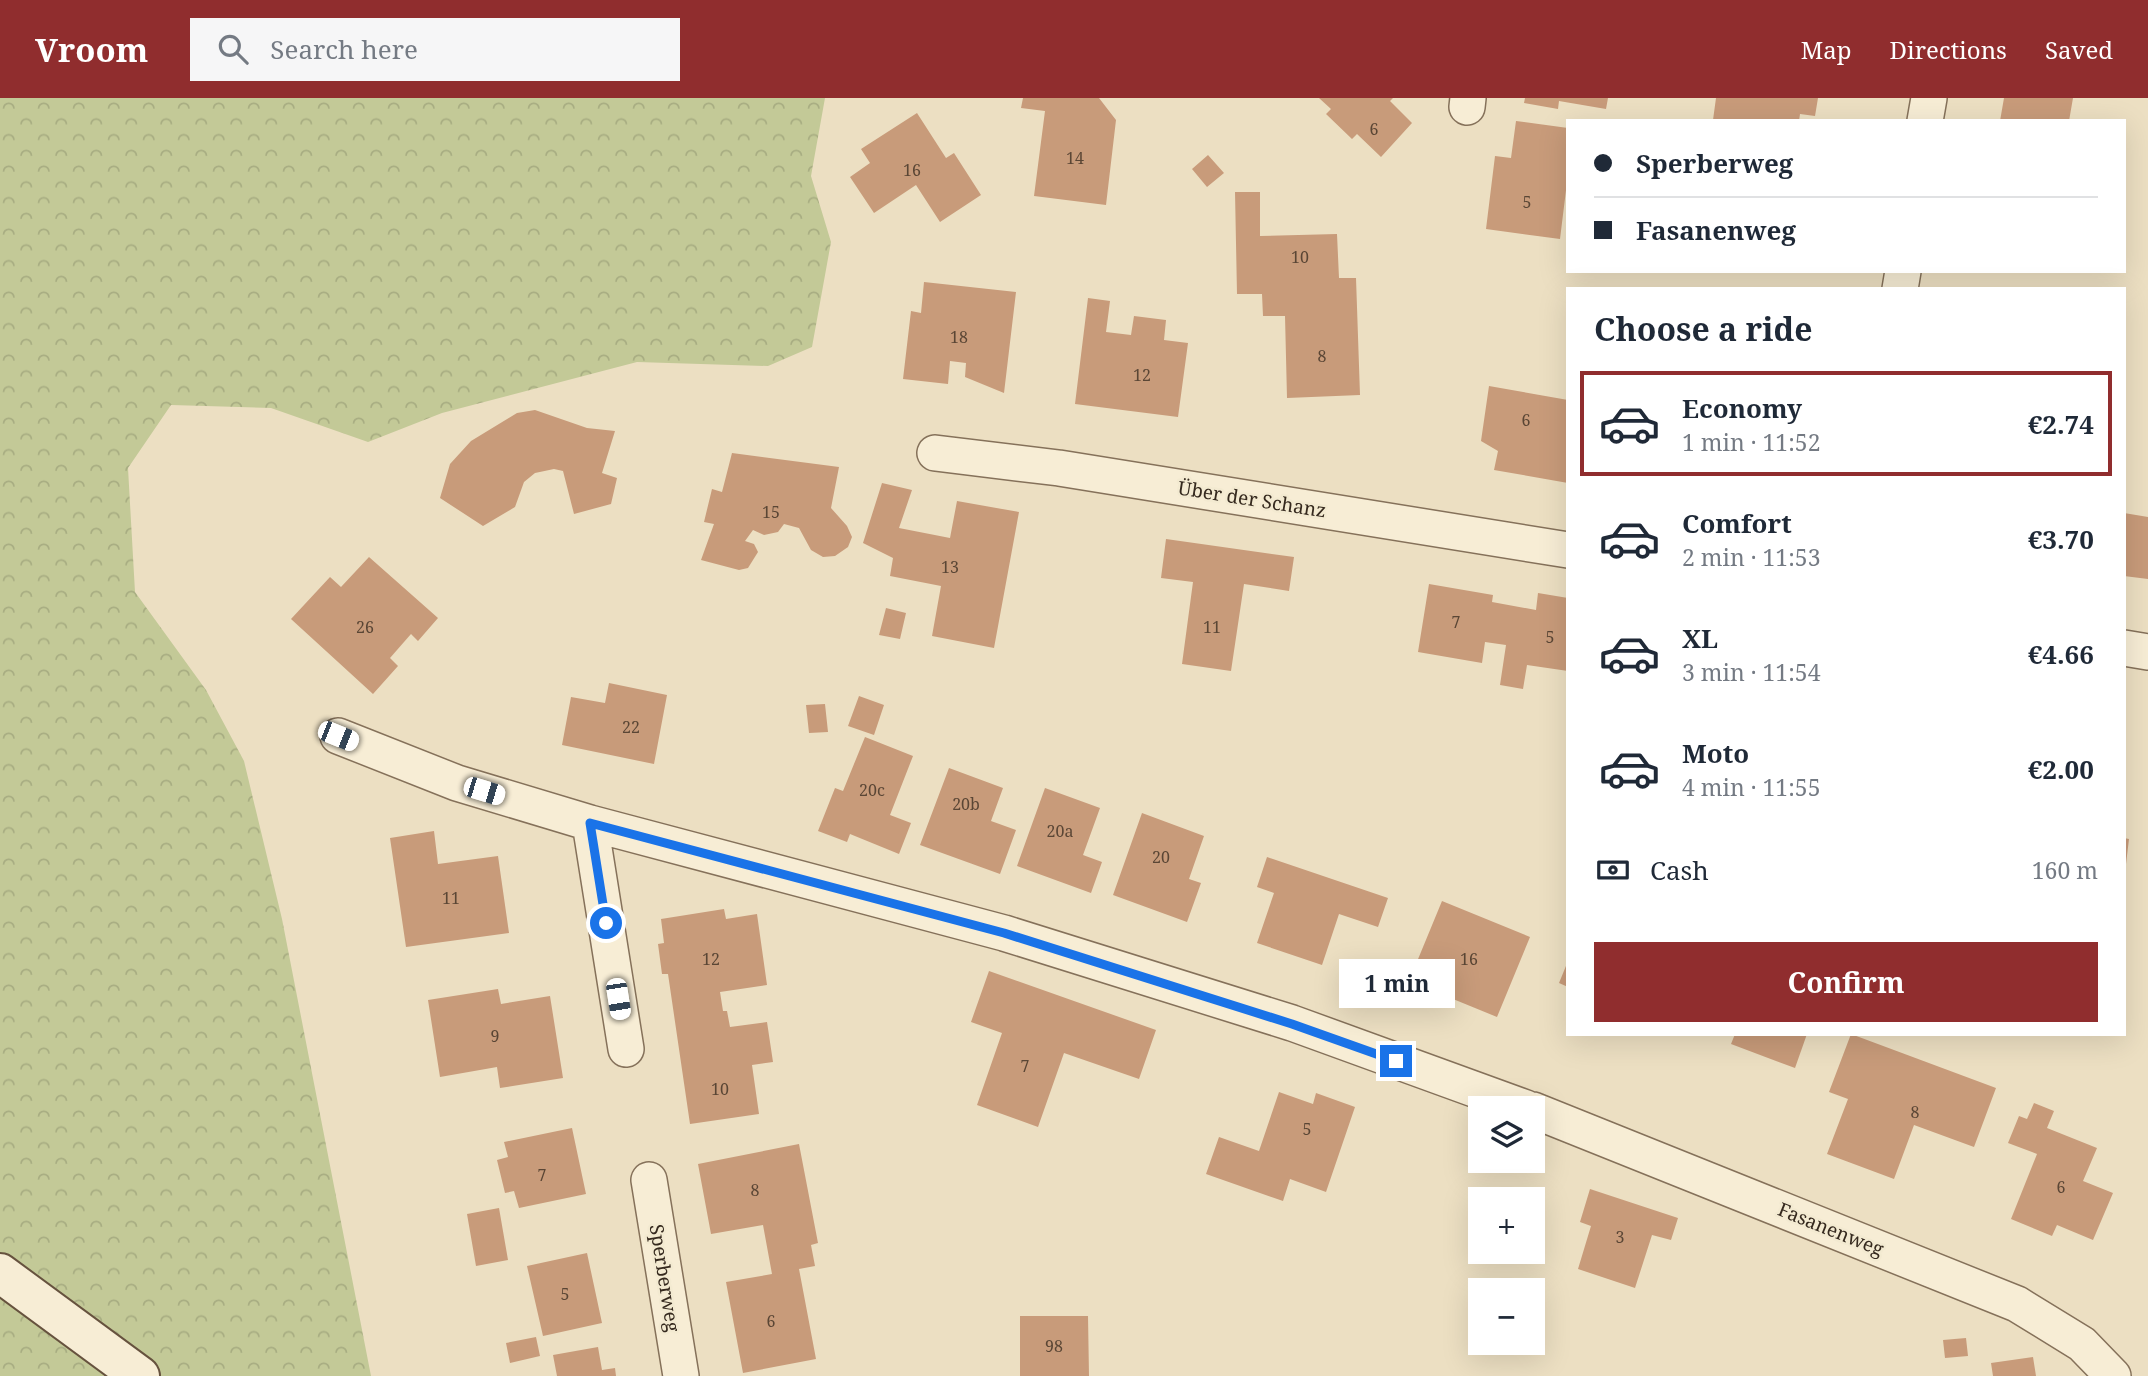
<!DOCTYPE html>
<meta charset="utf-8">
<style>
body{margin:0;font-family:"Noto Serif",serif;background:#f6f6f7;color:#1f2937;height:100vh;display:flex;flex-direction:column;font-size:26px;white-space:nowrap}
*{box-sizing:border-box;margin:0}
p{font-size:23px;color:#747a83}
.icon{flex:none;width:38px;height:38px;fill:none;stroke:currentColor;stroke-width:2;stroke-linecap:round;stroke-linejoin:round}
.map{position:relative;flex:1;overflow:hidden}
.drawer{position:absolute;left:1566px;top:189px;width:560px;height:749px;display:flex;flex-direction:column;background:#fff;border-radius:0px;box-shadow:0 7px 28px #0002}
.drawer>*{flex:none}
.guide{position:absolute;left:1566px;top:21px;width:560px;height:154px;border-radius:0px;box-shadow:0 7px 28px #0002;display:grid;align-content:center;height:154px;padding:0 28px;background:#fff}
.fabs{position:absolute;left:1468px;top:998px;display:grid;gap:14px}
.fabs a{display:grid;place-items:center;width:77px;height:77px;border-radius:0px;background:#fff;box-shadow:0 7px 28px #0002;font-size:35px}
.end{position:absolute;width:32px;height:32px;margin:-16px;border:9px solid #1a73e8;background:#fff;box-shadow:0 0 0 4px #fff}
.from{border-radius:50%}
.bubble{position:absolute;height:49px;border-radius:0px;background:#fff;box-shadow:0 7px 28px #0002;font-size:23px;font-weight:700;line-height:49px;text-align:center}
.car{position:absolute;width:21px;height:42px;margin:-21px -10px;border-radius:9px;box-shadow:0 0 5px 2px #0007;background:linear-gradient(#fff 24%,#345 0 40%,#fff 0 76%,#345 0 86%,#fff 0)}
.guide b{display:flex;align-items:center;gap:24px;height:66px;font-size:26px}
.guide b+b{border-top:2px solid #e0e1e3}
.guide i{width:18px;height:18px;background:#1f2937}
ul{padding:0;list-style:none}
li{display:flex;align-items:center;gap:21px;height:105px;margin:0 14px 10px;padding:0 14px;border:4px solid transparent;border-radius:0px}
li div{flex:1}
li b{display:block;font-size:26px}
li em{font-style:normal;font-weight:700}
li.selected{border-color:#902d2e}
li>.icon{width:63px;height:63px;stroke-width:1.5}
h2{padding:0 28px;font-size:32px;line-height:84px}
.pay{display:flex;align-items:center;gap:18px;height:77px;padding:0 28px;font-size:26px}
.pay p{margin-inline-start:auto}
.primary-button{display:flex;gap:14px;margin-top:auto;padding:14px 28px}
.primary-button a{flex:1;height:80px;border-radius:0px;background:#902d2e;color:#fff;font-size:28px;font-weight:700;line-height:80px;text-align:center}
header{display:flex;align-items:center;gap:42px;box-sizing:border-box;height:98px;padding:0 35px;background:#902d2e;color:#fff}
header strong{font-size:33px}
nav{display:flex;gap:38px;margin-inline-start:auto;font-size:24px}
.search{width:490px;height:63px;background:#f6f6f7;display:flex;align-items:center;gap:18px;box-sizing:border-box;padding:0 24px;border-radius:0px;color:#747a83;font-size:26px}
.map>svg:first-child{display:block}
</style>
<header>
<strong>Vroom</strong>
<div class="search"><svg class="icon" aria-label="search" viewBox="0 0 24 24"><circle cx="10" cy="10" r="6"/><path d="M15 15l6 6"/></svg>Search here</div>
<nav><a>Map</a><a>Directions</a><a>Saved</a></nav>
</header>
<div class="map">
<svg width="2148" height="1278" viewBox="0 0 2148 1278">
<defs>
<pattern id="forest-crowns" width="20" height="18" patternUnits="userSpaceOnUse" patternTransform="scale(1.75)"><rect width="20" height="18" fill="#c3c997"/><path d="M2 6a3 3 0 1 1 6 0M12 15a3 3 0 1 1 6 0" fill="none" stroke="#a8ad82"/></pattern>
</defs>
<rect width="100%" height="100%" fill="#ecdfc2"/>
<path fill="url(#forest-crowns)" d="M 0,0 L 825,0 L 811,78 L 831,144 L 812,249 L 768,268 L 637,264 L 442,315 L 368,344 L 271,310 L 171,307 L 128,370 L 135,494 L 206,592 L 244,663 L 282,821 L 371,1278 L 0,1278 Z"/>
<path fill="#c89b7a" d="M 1023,0 L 1099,0 L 1116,22 L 1106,107 L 1034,98 L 1045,13 L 1021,10 Z
M 1319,0 L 1393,0 L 1390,3 L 1412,25 L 1381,59 L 1357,36 L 1352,41 L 1326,16 L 1331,11 Z
M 1525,0 L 1608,0 L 1606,11 L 1559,3 L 1558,11 L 1524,5 Z
M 1716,0 L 1818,0 L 1815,18 L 1800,16 L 1799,23 L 1713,22 Z
M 2004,0 L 2073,0 L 2069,23 L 2000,23 Z
M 917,15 L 946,60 L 954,55 L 981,97 L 940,124 L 916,87 L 874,115 L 850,79 L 870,65 L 861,51 Z
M 1516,23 L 1568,30 L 1568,76 L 1560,141 L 1486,131 L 1495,58 L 1511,60 Z
M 1208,57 L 1224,75 L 1207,89 L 1192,71 Z
M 1235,94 L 1260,94 L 1260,138 L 1337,136 L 1339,180 L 1356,180 L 1360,297 L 1287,300 L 1285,218 L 1263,218 L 1262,196 L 1237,196 Z
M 924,184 L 1016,194 L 1004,295 L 965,279 L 966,265 L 950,263 L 948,286 L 903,281 L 911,213 L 921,215 Z
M 1088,200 L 1110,203 L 1106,234 L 1131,237 L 1134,218 L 1166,222 L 1164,242 L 1188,245 L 1178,319 L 1075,306 Z
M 1489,288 L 1568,302 L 1568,385 L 1494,372 L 1498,353 L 1481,343 Z
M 535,312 L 587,330 L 615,333 L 602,375 L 617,380 L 611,406 L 574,416 L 563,373 L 554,371 L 535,375 L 524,384 L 515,409 L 483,428 L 440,400 L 450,366 L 471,343 L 517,315 Z
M 732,355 L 839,369 L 831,410 L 847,428 L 852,439 L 848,449 L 835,458 L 823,459 L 811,452 L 799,430 L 784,426 L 778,434 L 764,437 L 753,432 L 745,443 L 754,446 L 758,454 L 748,470 L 739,472 L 701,462 L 714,426 L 704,424 L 712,391 L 722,394 Z
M 882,385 L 912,392 L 899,430 L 950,440 L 957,403 L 1019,414 L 994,550 L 932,538 L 941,488 L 890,478 L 893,460 L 863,445 Z
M 2124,415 L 2148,419 L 2148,481 L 2124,478 Z
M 1166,441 L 1294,459 L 1289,493 L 1244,486 L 1231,573 L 1182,566 L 1193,484 L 1161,480 Z
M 369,459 L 438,520 L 418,543 L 411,536 L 390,560 L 398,568 L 373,596 L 291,521 L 330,479 L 341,489 Z
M 1429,486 L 1493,497 L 1492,504 L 1536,512 L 1538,495 L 1568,500 L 1568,573 L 1527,567 L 1523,591 L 1500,587 L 1506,547 L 1485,544 L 1482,565 L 1418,554 Z
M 886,510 L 906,515 L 900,541 L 879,537 Z
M 609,585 L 667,597 L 654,666 L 562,647 L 571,599 L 605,605 Z
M 859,598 L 884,607 L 874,637 L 848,628 Z
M 825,606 L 828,634 L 809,635 L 806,607 Z
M 865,639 L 913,658 L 890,717 L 911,725 L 899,756 L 850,736 L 847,744 L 818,733 L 835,690 L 843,693 Z
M 949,670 L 1003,690 L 991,723 L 1016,732 L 1000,776 L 920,747 Z
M 1045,690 L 1100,710 L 1083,757 L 1102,764 L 1091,795 L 1017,768 Z
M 1142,715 L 1204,738 L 1189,781 L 1201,785 L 1187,824 L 1113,797 Z
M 434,733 L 438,766 L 498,758 L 509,835 L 406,849 L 390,740 Z
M 2124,740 L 2129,741 L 2126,766 L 2124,766 Z
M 1267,759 L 1388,800 L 1378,829 L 1339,816 L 1322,867 L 1257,845 L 1274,795 L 1257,789 Z
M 1442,803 L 1530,839 L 1497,919 L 1409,883 Z
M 724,811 L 726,821 L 757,816 L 767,887 L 720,894 L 723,913 L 727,913 L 730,929 L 767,924 L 773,964 L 752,967 L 759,1016 L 690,1026 L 668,876 L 662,876 L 658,846 L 664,845 L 661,821 Z
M 1568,863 L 1568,889 L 1559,885 Z
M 989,873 L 1156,932 L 1139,981 L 1064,955 L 1038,1029 L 977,1007 L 1002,935 L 971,924 Z
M 498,891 L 501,906 L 550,898 L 563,980 L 500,990 L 497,969 L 440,979 L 428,902 Z
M 1735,936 L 1807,936 L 1795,970 L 1731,946 Z
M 1851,936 L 1996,990 L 1974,1049 L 1914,1027 L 1894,1081 L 1827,1056 L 1848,1001 L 1829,994 Z
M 1279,994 L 1313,1006 L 1316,995 L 1355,1009 L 1326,1094 L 1290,1081 L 1283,1103 L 1206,1076 L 1219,1039 L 1259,1053 Z
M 2034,1005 L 2054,1013 L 2047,1030 L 2097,1050 L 2083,1083 L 2113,1095 L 2093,1142 L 2057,1127 L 2052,1138 L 2011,1121 L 2037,1056 L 2008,1045 L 2019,1018 L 2027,1021 Z
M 572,1030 L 586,1096 L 519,1110 L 514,1093 L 505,1095 L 497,1062 L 508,1059 L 504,1044 Z
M 799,1046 L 818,1145 L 811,1147 L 815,1168 L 799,1171 L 816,1261 L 743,1275 L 726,1184 L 772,1176 L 763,1127 L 711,1136 L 698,1066 Z
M 1590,1091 L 1678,1120 L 1671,1142 L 1652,1137 L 1635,1190 L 1578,1171 L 1591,1128 L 1580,1124 Z
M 499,1110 L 508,1162 L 476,1168 L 467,1116 Z
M 587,1155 L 602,1225 L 543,1238 L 527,1168 Z
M 1020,1218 L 1088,1218 L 1089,1278 L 1020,1278 Z
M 536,1239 L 540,1258 L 510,1265 L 506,1245 Z
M 1966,1240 L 1968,1258 L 1945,1260 L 1943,1242 Z
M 598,1249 L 602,1272 L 615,1270 L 616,1278 L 557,1278 L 553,1257 Z
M 2033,1259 L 2036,1278 L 1993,1278 L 1991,1265 Z"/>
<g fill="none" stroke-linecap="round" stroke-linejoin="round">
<defs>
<path id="street" d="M 1467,9 L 1468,0
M 1925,23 L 1929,0
M 1900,191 L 1903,173
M 935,355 L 1059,370 L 1568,452
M 2124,550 L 2148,554
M 338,638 L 457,685 L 590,725 L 1004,835 L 1292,925 L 1526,1010
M 590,725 L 626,951
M 1533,1012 L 2017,1206 L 2082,1246 L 2113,1278
M 649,1082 L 681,1278"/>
<path id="secondary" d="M 0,1175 L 140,1278"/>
</defs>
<use href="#street" stroke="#85715a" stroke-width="38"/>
<use href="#secondary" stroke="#66523e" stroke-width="42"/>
<use href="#street" stroke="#f7edd5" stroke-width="35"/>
<use href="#secondary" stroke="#f7edd5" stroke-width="38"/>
</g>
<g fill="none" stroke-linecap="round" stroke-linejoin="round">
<path stroke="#1a73e8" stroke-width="9" d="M 606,825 L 590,725 L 1004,835 L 1292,926 L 1396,963"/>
</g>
<g text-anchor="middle" stroke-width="5" stroke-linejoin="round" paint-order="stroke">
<g font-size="16" fill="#5a4635">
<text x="1374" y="37">6</text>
<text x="1075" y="66">14</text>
<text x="912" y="78">16</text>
<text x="1527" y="110">5</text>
<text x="1300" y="165">10</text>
<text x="959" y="245">18</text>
<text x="1322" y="264">8</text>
<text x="1142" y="283">12</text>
<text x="1526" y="328">6</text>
<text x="771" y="420">15</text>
<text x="950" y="475">13</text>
<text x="1456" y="530">7</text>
<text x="365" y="535">26</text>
<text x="1212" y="535">11</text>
<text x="1550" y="545">5</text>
<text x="631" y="635">22</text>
<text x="872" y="698">20c</text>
<text x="966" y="712">20b</text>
<text x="1060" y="739">20a</text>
<text x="1161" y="765">20</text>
<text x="451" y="806">11</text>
<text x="711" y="867">12</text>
<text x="1469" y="867">16</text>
<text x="495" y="944">9</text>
<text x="1025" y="974">7</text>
<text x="720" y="997">10</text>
<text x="1915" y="1020">8</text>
<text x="1307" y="1037">5</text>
<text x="542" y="1083">7</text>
<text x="2061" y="1095">6</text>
<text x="755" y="1098">8</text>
<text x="1620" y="1145">3</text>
<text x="565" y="1202">5</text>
<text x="771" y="1229">6</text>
<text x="1054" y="1254">98</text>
</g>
<g font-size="19" fill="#35291e" stroke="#f3ead1">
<text transform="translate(1252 401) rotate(9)" y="7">Über der Schanz</text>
<text transform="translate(1831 1131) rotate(22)" y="7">Fasanenweg</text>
<text transform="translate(665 1180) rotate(81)" y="7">Sperberweg</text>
</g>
</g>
</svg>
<div class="fabs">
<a><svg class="icon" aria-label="layers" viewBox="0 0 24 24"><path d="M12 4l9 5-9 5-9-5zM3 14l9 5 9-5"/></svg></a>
<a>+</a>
<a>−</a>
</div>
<i class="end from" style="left:606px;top:825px"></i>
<i class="end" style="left:1396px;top:963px"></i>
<div class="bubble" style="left:1339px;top:861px;width:116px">1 min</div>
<i class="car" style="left:338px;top:638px;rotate:112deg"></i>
<i class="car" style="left:484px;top:693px;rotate:107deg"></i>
<i class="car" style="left:618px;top:901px;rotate:171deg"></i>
<div class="guide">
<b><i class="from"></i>Sperberweg</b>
<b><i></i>Fasanenweg</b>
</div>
<section class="drawer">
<h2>Choose a ride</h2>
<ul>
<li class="selected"><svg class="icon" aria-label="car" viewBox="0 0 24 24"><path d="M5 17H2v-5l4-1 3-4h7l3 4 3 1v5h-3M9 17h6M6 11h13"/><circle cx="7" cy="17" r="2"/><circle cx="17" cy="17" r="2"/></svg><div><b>Economy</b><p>1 min · 11:52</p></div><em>€2.74</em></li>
<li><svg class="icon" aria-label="car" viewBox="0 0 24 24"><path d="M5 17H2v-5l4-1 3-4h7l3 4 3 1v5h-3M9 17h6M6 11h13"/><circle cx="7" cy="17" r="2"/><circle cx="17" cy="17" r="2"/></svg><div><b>Comfort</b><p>2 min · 11:53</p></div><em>€3.70</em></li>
<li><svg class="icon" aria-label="car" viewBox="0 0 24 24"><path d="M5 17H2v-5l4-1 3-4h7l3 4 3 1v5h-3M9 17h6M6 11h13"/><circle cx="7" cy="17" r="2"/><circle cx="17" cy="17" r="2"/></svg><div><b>XL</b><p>3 min · 11:54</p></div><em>€4.66</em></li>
<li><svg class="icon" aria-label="car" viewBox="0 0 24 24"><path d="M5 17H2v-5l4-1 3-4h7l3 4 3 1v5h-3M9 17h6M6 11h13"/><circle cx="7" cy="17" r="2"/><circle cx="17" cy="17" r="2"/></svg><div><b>Moto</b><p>4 min · 11:55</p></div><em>€2.00</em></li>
</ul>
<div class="pay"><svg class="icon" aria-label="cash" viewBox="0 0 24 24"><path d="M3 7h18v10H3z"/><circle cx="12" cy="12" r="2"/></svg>Cash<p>160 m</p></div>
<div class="primary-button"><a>Confirm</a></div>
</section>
</div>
